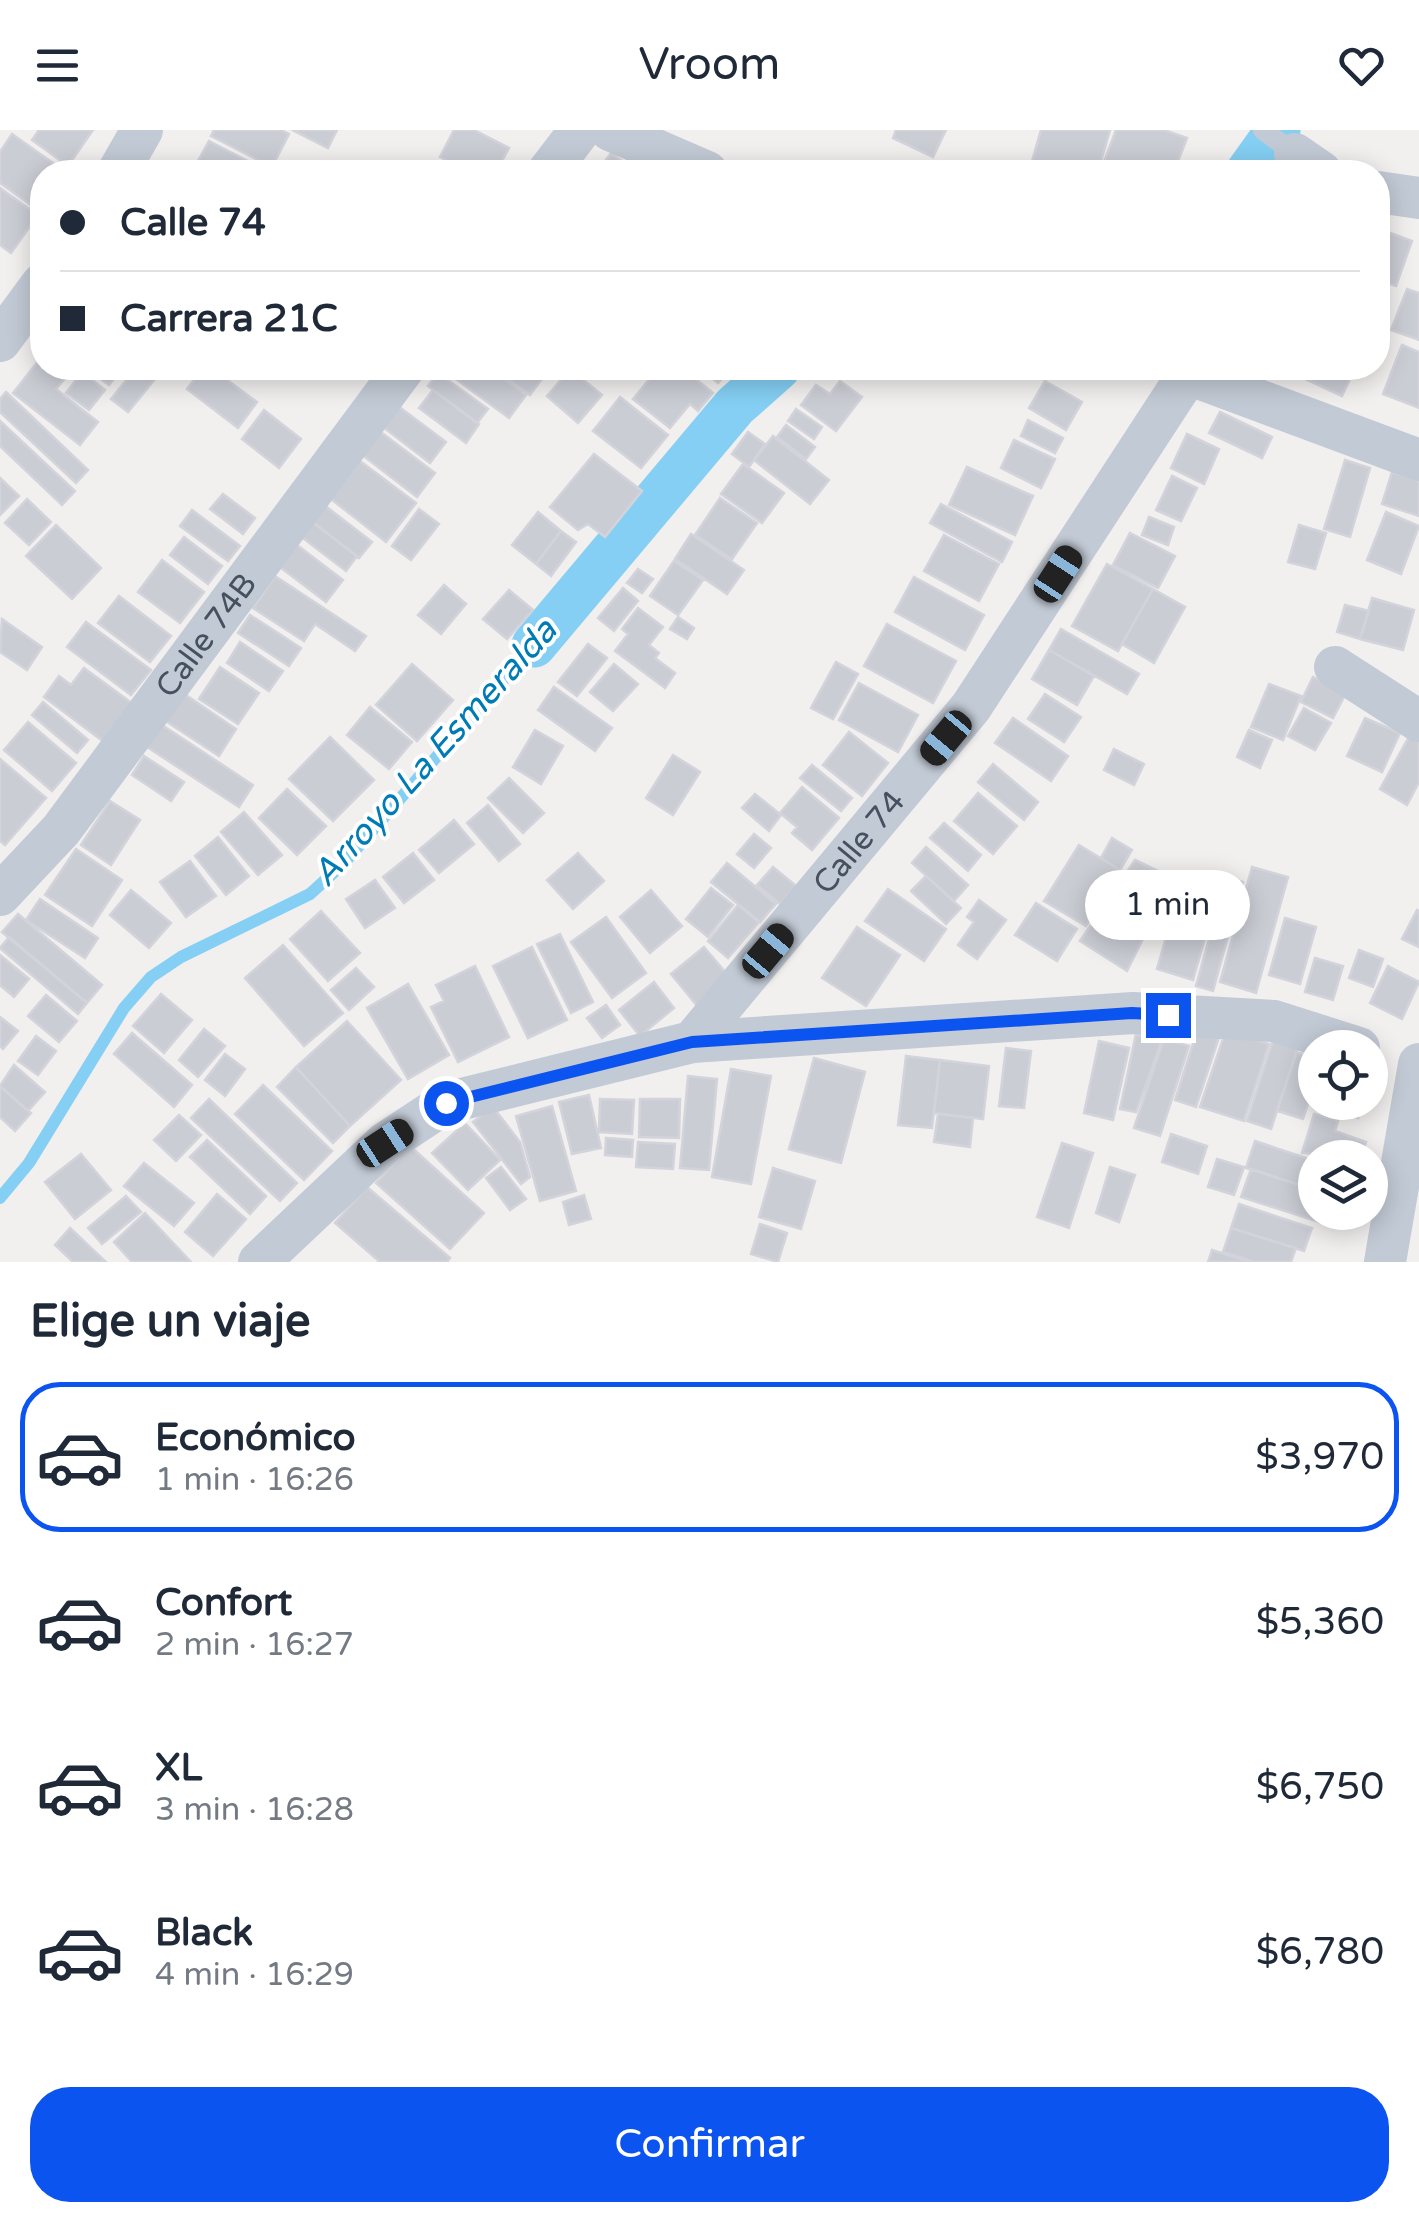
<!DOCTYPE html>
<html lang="es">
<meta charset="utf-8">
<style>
body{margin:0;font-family:"Varela Round",sans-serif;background:#f6f6f7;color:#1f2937;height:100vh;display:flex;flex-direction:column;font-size:38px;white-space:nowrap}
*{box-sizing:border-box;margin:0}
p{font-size:32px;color:#747a83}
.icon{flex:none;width:55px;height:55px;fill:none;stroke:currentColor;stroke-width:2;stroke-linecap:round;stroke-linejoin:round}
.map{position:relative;height:1132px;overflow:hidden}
.side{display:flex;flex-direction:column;background:#fff;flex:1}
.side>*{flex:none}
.guide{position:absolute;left:30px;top:30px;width:1360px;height:220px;border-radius:40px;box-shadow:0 5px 25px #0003;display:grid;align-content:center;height:220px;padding:0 30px;background:#fff}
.buttons{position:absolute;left:1298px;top:900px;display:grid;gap:20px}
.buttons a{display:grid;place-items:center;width:90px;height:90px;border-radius:50%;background:#fff;box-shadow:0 5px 25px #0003;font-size:50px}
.end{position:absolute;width:45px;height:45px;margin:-22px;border:12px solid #0b54f0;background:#fff;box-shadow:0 0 0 5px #fff}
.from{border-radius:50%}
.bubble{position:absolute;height:70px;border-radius:35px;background:#fff;box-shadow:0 5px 25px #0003;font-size:32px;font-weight:600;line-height:70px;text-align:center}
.car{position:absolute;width:30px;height:60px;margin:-30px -15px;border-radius:12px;box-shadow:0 0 8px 2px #0007;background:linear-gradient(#222 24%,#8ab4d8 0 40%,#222 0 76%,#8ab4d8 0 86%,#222 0)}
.guide b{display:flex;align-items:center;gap:35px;height:95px;font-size:38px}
.guide b+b{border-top:2px solid #e0e1e3}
.guide i{width:25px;height:25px;background:#1f2937}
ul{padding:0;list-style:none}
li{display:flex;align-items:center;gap:30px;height:150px;margin:0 20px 15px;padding:0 10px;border:5px solid transparent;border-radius:40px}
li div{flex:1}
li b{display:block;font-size:38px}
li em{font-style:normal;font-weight:600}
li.active{border-color:#0b54f0}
li>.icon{width:90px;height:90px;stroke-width:1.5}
h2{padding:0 30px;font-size:45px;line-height:120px}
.button{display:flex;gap:20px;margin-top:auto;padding:20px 30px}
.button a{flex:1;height:115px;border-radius:40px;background:#0b54f0;color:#fff;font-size:40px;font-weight:600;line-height:115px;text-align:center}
header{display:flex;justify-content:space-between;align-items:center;height:130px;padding:0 30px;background:#fff;font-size:45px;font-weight:600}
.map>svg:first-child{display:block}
</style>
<header><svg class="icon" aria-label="menu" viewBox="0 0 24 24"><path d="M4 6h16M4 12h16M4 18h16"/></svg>Vroom<svg class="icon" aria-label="heart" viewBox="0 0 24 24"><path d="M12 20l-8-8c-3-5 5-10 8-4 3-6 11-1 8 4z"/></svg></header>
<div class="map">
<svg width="1419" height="1132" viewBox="0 0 1419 1132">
<rect width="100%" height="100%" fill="#f2efef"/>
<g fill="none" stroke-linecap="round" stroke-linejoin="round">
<path stroke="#84cff3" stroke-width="12" d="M 0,1068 L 29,1033 L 124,878 L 151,847 L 181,827 L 310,764 L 344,733 L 534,515"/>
<path stroke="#84cff3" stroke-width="45" d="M 1248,42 L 1278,0
M 534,515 L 735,276 L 778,238"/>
</g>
<path fill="#cbcdd5" stroke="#d3d4db" stroke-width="2.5" d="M 39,0 L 93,0 L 68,36 L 32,10 Z
M 214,0 L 281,0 L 289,4 L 272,37 L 211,6 Z
M 292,0 L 337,0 L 328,18 Z
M 454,0 L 474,0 L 509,18 L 496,42 L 470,42 L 440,27 Z
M 896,0 L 946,0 L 933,27 L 893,8 Z
M 1041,0 L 1110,0 L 1098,42 L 1047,42 L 1030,38 Z
M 1116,0 L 1164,0 L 1187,8 L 1174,42 L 1117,42 L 1102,37 Z
M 12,4 L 63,40 L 42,42 L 42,68 L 35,78 L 0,53 L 0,22 Z
M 209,11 L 269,42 L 221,42 L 198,31 Z
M 611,23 L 637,42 L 598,41 Z
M 0,58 L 38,85 L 11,123 L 0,115 Z
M 1385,101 L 1412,111 L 1396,156 L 1378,150 L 1378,122 Z
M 1407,159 L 1419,163 L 1419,210 L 1391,200 Z
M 1402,215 L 1419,222 L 1419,278 L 1383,264 Z
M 42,226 L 42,238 L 74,238 L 56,259 L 98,292 L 80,315 L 13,263 Z
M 86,238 L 123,238 L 109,255 Z
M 136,238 L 164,238 L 128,282 L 111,269 Z
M 203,238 L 211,238 L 257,272 L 238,298 L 187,259 Z
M 441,238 L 490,238 L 526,265 L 509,288 Z
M 493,238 L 550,238 L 530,265 Z
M 646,238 L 682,238 L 713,263 L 698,281 L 690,274 L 670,298 L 633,269 L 651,247 L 643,241 Z
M 700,238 L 732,238 L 718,253 Z
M 1282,238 L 1355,238 L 1342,266 Z
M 570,239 L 602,265 L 578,293 L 547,266 Z
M 82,242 L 105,260 L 89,280 L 66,263 Z
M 438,243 L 488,279 L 477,293 L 428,256 Z
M 840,251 L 862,267 L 836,301 L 801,275 L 816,255 L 830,264 Z
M 1045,251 L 1082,272 L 1066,300 L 1029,278 Z
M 433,260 L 479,294 L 466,313 L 419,278 Z
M 6,262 L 88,340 L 76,353 L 0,282 L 0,269 Z
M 620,267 L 668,305 L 641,338 L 593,301 Z
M 398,276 L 446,312 L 430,333 L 383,297 Z
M 796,279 L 822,297 L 814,309 L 788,291 Z
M 264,280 L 301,309 L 279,338 L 242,309 Z
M 1220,282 L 1272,307 L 1262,328 L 1209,303 Z
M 1028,290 L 1063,308 L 1055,323 L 1021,306 Z
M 0,291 L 75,361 L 62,375 L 0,316 Z
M 786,295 L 815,317 L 806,329 L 777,307 Z
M 378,300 L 435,343 L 417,367 L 361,324 Z
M 748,302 L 765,314 L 749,337 L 732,324 Z
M 1187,304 L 1219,319 L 1204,354 L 1171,338 Z
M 773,306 L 829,350 L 810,374 L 754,330 Z
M 1014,310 L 1055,329 L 1041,358 L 1001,338 Z
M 594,324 L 642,361 L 605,407 L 588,394 L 578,400 L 550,377 Z
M 1345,330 L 1370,338 L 1350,407 L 1324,399 Z
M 360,331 L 416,373 L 386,412 L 331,369 Z
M 743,334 L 784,363 L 762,393 L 721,364 Z
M 967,337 L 1033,366 L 1015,405 L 949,375 Z
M 1392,342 L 1419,351 L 1419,386 L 1382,374 Z
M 1172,346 L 1197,358 L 1181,391 L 1156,380 Z
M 0,348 L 19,366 L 0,385 Z
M 223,364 L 255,388 L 243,404 L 210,379 Z
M 720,368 L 757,393 L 732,429 L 695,405 Z
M 27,369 L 51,392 L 29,415 L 5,393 Z
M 319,371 L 372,412 L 359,428 L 306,387 Z
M 941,374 L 1012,412 L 1002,432 L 930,393 Z
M 419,379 L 439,394 L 411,430 L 392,416 Z
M 192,380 L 240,416 L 228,431 L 180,396 Z
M 538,382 L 561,401 L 536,434 L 512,415 Z
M 1386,382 L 1419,396 L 1401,444 L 1367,430 Z
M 306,387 L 357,426 L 346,441 L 295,402 Z
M 1149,387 L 1174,397 L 1168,415 L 1142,405 Z
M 56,395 L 101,438 L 72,469 L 26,426 Z
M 1299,395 L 1326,403 L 1315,439 L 1288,432 Z
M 561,401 L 576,412 L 551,446 L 536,434 Z
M 1130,403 L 1175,426 L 1158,458 L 1113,435 Z
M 691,404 L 744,440 L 727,464 L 675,429 Z
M 944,405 L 999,434 L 979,471 L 924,441 Z
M 184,407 L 222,436 L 208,454 L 170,425 Z
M 293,412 L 343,450 L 326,472 L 276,434 Z
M 162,430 L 204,462 L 180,493 L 138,462 Z
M 674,431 L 703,450 L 678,485 L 650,466 Z
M 1107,434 L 1153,459 L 1118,521 L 1072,496 Z
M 638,439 L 653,449 L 642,463 L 627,453 Z
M 275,446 L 366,506 L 355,521 L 315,494 L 304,511 L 253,478 Z
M 914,447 L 984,485 L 965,520 L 895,482 Z
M 444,455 L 466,474 L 441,504 L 418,485 Z
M 623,458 L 638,471 L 614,501 L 598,488 Z
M 1153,459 L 1185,477 L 1154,533 L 1122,514 Z
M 509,460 L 533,480 L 507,509 L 483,489 Z
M 119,466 L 171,506 L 150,532 L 98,493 Z
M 1372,468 L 1414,480 L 1403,520 L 1360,509 Z
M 1345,475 L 1369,481 L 1360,509 L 1337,502 Z
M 638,478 L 663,497 L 649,515 L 659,523 L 655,528 L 675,543 L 665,558 L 615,521 L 628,504 L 622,499 Z
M 250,485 L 301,518 L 289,536 L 238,503 Z
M 678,487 L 694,498 L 687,509 L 670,499 Z
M 2,489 L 42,517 L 27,540 L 0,522 Z
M 86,492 L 151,540 L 131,565 L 67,517 Z
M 887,494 L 956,531 L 933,573 L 864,536 Z
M 1061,499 L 1139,544 L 1127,564 L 1049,520 Z
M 240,512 L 283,541 L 269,561 L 227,533 Z
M 588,514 L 607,528 L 577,566 L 558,552 Z
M 1049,520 L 1094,546 L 1077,575 L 1032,549 Z
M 836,532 L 858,544 L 833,589 L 811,578 Z
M 412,534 L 453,570 L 417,611 L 376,575 Z
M 614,534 L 638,554 L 613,581 L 590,562 Z
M 220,537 L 259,563 L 238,594 L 199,569 Z
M 84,538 L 133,574 L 104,612 L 44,567 L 59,546 L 71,555 Z
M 1313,547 L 1346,563 L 1333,588 L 1301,572 Z
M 859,553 L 918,585 L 898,622 L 839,590 Z
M 1269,554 L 1301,566 L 1283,610 L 1251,597 Z
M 554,557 L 612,598 L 595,621 L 538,580 Z
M 183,563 L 236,599 L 219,626 L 164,590 Z
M 1045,564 L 1081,587 L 1064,612 L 1028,589 Z
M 43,572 L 88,610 L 77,623 L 32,585 Z
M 370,577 L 412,612 L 389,639 L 347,605 Z
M 1304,578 L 1331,593 L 1315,620 L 1288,606 Z
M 1013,588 L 1068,626 L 1051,651 L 995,613 Z
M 1365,588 L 1400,603 L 1382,642 L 1347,626 Z
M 28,592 L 76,633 L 52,661 L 4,620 Z
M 162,595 L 253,655 L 239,677 L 147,617 Z
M 535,600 L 563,616 L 541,654 L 513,637 Z
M 1249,600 L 1272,610 L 1260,638 L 1237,627 Z
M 849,602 L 888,633 L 862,666 L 823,635 Z
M 1410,605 L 1419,610 L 1419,652 L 1407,675 L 1380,659 Z
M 330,607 L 374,650 L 333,691 L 289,649 Z
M 1114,619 L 1144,634 L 1134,655 L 1104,640 Z
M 673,625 L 700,642 L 673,685 L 646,668 Z
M 144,626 L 184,652 L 171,671 L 132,645 Z
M 0,629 L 46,668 L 5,715 L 0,711 Z
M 993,634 L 1038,672 L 1024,690 L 978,652 Z
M 812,635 L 852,668 L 841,681 L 800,648 Z
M 509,648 L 544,683 L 523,703 L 488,668 Z
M 802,657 L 839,688 L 812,720 L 792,703 L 797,697 L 780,683 Z
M 287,659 L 326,696 L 297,725 L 259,688 Z
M 978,663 L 1017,696 L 993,724 L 954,691 Z
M 755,664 L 781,685 L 769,701 L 742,678 Z
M 110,671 L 140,690 L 111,735 L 81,715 Z
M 488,675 L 520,714 L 499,731 L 467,693 Z
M 244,682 L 282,725 L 258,745 L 221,702 Z
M 454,690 L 474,714 L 439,743 L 419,720 Z
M 944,693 L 981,725 L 968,741 L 930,708 Z
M 754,704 L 771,718 L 754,738 L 737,724 Z
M 218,707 L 249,746 L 226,765 L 195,726 Z
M 1112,708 L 1132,720 L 1120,740 L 1101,728 Z
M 1079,715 L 1120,740 L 1086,796 L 1044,771 Z
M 926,717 L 968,755 L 954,771 L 912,733 Z
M 76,719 L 122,750 L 92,796 L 45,765 Z
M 413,723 L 434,750 L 404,773 L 383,747 Z
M 578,723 L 604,751 L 573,779 L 547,750 Z
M 1135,730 L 1173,748 L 1127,841 L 1080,811 Z
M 190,731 L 216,766 L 186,787 L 160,752 Z
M 727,733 L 776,774 L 760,792 L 711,752 Z
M 773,737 L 796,756 L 780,774 L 757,755 Z
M 1252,737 L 1288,747 L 1256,863 L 1220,852 Z
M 926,746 L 961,778 L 946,794 L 911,761 Z
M 1226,747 L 1243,752 L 1213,861 L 1196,856 Z
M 375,750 L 395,778 L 365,798 L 346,769 Z
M 1182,752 L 1218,763 L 1193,850 L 1157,839 Z
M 711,758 L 733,775 L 708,807 L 686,789 Z
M 888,759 L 946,799 L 924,831 L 865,791 Z
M 131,760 L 171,793 L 149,818 L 110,785 Z
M 651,760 L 682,796 L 650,823 L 620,787 Z
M 40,769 L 98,808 L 85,828 L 26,790 Z
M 979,770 L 1006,790 L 977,829 L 958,815 L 974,792 L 967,787 Z
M 1036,773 L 1077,799 L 1057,831 L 1015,805 Z
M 738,775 L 759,792 L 728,828 L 708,811 Z
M 1417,780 L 1419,781 L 1419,817 L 1402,809 Z
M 321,781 L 360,823 L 328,851 L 290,809 Z
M 18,784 L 102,855 L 87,873 L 2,802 Z
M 606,787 L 646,843 L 612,868 L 571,812 Z
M 1285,788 L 1316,797 L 1300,854 L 1269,845 Z
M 857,797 L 900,825 L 866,876 L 822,848 Z
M 560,804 L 593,872 L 571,883 L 537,814 Z
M 9,807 L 87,873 L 78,884 L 0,818 Z
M 283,815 L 343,883 L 304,916 L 245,848 Z
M 532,817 L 567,890 L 528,908 L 493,836 Z
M 704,817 L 732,850 L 698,877 L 671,844 Z
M 1359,820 L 1383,829 L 1373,857 L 1349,848 Z
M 0,825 L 29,849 L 14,867 L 0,855 Z
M 1315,828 L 1343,836 L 1333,870 L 1305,862 Z
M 475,836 L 509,907 L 458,932 L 431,877 L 444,871 L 436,855 Z
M 1388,836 L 1419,852 L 1402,889 L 1370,873 Z
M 356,838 L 374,857 L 349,880 L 331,860 Z
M 654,852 L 674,878 L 640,906 L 619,880 Z
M 408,854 L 449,925 L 408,949 L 367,878 Z
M 161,864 L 192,890 L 164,923 L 133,896 Z
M 46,865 L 77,891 L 59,912 L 28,886 Z
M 606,875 L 620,895 L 602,908 L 587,888 Z
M 0,887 L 18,901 L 3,919 L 0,916 Z
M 347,891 L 401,950 L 350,996 L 296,937 Z
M 1198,898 L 1220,904 L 1196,977 L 1175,970 Z
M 204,899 L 225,916 L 198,947 L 179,930 Z
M 1226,900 L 1269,914 L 1244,991 L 1200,977 Z
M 132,903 L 192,955 L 174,977 L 114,924 Z
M 1136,904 L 1161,913 L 1136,982 L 1120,979 Z
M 36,906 L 56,921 L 38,945 L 18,931 Z
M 1274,907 L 1299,915 L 1271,999 L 1247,991 Z
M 1164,908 L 1189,916 L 1160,1006 L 1134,998 Z
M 1099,911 L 1129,918 L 1113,990 L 1084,983 Z
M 1006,918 L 1031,921 L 1024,978 L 999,976 Z
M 1296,922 L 1315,928 L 1315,953 L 1303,989 L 1277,981 Z
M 225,924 L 245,939 L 225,966 L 205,950 Z
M 906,926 L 940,930 L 932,998 L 898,995 Z
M 814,928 L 865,942 L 841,1033 L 789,1019 Z
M 940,930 L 989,936 L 983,989 L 934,983 Z
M 14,935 L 45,962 L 28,981 L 0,956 Z
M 296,937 L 350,996 L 333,1013 L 277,957 Z
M 731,939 L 771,946 L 751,1054 L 712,1047 Z
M 688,946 L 717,949 L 709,1040 L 680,1038 Z
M 263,955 L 332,1021 L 304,1050 L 235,984 Z
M 0,956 L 31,983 L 15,1001 L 0,987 Z
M 589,965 L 601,1018 L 572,1024 L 559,972 Z
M 209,969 L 297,1053 L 280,1071 L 191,988 Z
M 600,969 L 634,970 L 632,1004 L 599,1002 Z
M 640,969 L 680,969 L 679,1008 L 639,1007 Z
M 1324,972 L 1363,972 L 1358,988 L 1322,976 Z
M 552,976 L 576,1061 L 540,1071 L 516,986 Z
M 493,977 L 520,1012 L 530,1047 L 521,1054 L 473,992 Z
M 938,984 L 973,988 L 970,1017 L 934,1012 Z
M 1314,984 L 1338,991 L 1335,1001 L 1366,1012 L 1361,1028 L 1302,1023 Z
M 179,985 L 201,1005 L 176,1031 L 154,1010 Z
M 465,993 L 500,1030 L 468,1060 L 432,1023 Z
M 1171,1004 L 1207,1016 L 1198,1044 L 1162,1032 Z
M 606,1008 L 633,1010 L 632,1027 L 605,1025 Z
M 207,1010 L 266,1066 L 250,1084 L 190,1027 Z
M 1255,1011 L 1315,1031 L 1315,1060 L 1246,1038 Z
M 638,1012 L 675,1014 L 673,1039 L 636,1037 Z
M 1062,1013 L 1093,1023 L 1069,1098 L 1037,1087 Z
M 410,1016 L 484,1083 L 450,1119 L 376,1053 Z
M 81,1024 L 111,1060 L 75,1089 L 45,1052 Z
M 1217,1029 L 1244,1037 L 1234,1065 L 1208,1057 Z
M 144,1033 L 194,1073 L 174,1096 L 124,1056 Z
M 501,1037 L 526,1069 L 510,1080 L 486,1048 Z
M 1110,1037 L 1135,1045 L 1119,1092 L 1096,1083 Z
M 773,1038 L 815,1051 L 801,1099 L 759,1087 Z
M 1251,1039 L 1315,1060 L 1315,1082 L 1325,1082 L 1322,1093 L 1241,1067 Z
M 367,1057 L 450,1128 L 447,1132 L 380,1132 L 335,1093 Z
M 217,1064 L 246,1089 L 213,1126 L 185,1102 Z
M 584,1065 L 591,1089 L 569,1095 L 563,1072 Z
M 126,1066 L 141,1082 L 102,1114 L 88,1098 Z
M 1239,1074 L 1312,1098 L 1304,1121 L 1231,1098 Z
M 145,1083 L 191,1132 L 132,1132 L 114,1112 Z
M 760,1094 L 787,1103 L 778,1132 L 751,1124 Z
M 70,1098 L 106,1132 L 73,1132 L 55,1115 Z
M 1231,1098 L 1296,1118 L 1291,1132 L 1254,1132 L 1223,1122 Z
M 1212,1120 L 1250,1132 L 1208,1132 Z"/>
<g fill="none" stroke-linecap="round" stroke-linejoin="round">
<path stroke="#c2cad5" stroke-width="20" d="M 1263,0 L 1295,24"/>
<g stroke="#c2cad5" stroke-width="42">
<path d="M 610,0 L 707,42"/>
<path d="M 1295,24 L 1321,42"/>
<path d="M 118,42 L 142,0"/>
<path d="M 548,42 L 580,0"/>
<path d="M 1378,62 L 1419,68"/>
<path d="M 0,211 L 42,154"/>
<path d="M 1188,244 L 1419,330"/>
<path d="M 1335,537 L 1419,591"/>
<path id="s1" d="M 0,765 L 61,700 L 404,238"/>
<path d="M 692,912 L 1133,883 L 1274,891 L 1359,918"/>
<path id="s2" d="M 259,1132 L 385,1013 L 446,973 L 692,912 L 971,577 L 1192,238"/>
<path d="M 1385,1132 L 1419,934"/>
</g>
</g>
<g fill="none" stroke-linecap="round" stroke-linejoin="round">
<path stroke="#0b54f0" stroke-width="12" d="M 446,973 L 692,912 L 1132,883 L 1168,885"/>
</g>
<g text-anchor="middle" stroke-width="8" stroke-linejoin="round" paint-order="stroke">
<g font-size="32" fill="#46505e" stroke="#fff">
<text dy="11" stroke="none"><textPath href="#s1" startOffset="332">Calle 74B</textPath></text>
<text dy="11" stroke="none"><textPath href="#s2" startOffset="760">Calle 74</textPath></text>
</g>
<g font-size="35" font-style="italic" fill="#017bb6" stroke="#fff">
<text transform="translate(434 622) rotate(-48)" y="12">Arroyo La Esmeralda</text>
</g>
</g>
</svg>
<div class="buttons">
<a><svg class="icon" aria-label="locate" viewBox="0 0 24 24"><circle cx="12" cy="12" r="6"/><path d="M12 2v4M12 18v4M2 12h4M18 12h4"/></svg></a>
<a><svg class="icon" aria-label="layers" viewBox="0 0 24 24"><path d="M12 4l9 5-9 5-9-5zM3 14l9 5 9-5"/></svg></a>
</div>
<i class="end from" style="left:446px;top:973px"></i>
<i class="end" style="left:1168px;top:885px"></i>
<div class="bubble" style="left:1085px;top:740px;width:165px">1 min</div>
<i class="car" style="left:1058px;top:444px;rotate:33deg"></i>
<i class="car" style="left:946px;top:608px;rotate:220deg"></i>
<i class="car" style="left:768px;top:821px;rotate:40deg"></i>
<i class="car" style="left:385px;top:1013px;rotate:57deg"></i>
<div class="guide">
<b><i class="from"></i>Calle 74</b>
<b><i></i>Carrera 21C</b>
</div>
</div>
<section class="side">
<h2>Elige un viaje</h2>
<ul>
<li class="active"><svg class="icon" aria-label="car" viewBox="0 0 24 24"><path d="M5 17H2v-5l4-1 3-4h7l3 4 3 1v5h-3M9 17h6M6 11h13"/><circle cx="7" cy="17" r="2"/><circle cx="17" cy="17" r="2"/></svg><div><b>Económico</b><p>1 min · 16:26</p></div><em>$3,970</em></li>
<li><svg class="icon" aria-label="car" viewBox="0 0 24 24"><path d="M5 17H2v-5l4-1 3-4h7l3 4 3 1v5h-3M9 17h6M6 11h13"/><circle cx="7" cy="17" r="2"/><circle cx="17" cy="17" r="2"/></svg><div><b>Confort</b><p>2 min · 16:27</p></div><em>$5,360</em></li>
<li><svg class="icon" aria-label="car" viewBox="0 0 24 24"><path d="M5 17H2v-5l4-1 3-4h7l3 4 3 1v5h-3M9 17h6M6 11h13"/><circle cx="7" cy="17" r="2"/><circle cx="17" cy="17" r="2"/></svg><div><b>XL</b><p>3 min · 16:28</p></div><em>$6,750</em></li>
<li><svg class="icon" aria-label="car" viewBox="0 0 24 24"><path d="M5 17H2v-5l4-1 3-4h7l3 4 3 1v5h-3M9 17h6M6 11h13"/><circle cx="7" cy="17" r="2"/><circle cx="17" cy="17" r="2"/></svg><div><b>Black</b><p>4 min · 16:29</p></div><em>$6,780</em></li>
</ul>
<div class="button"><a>Confirmar</a></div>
</section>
